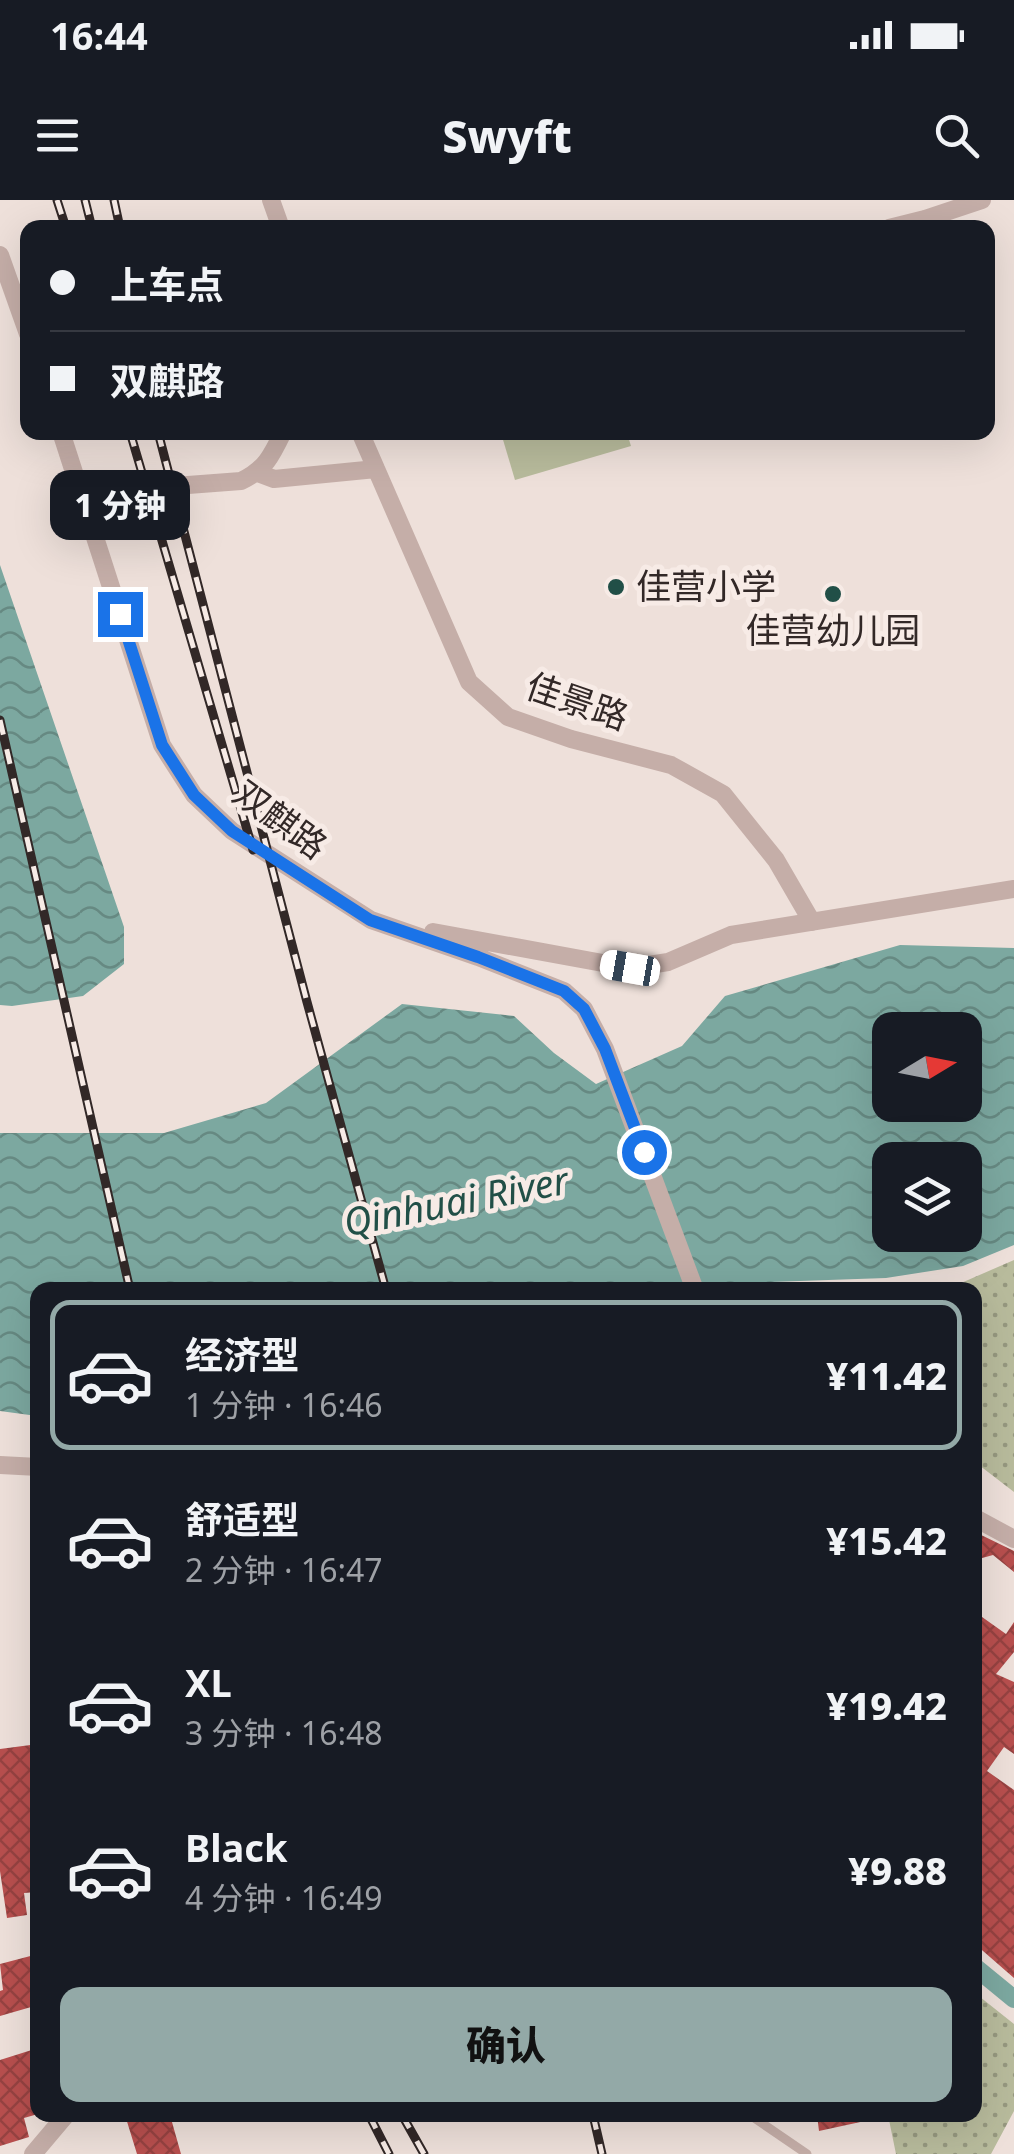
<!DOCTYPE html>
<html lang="zh">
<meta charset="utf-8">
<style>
body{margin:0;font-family:"Noto Sans","Noto Sans SC",sans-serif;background:#242831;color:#f1f3f6;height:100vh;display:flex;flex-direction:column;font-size:38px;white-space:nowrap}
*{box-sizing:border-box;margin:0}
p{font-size:32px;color:#9ea1a6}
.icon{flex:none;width:55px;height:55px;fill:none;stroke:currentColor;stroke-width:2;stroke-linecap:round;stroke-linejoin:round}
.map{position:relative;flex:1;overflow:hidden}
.drawer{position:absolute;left:30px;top:1082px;width:952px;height:840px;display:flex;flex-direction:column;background:#171b24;border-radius:20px;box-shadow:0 10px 40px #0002}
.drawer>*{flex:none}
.banner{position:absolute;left:20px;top:20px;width:975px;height:220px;border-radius:20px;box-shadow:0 10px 40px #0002;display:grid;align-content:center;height:220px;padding:0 30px;background:#171b24}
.needle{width:65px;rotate:80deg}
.fabs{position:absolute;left:872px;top:812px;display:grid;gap:20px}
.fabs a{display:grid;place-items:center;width:110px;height:110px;border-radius:20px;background:#171b24;box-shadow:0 10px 40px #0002;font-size:50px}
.end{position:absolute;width:45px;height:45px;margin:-22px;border:12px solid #1a73e8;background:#fff;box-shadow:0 0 0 5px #fff}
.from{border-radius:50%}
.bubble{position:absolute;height:70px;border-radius:20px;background:#171b24;box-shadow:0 10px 40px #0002;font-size:32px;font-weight:800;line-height:70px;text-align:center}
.car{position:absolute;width:30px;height:60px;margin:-30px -15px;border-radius:12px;box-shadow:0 0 8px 2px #0007;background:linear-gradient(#fff 24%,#345 0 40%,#fff 0 76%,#345 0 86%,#fff 0)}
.banner b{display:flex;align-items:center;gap:35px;height:95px;font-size:38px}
.banner b+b{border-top:2px solid #363941}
.banner i{width:25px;height:25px;background:#f1f3f6}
ul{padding:18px 0 0;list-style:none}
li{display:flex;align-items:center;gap:30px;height:150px;margin:0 20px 15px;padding:0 10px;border:5px solid transparent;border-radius:20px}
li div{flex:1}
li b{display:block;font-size:38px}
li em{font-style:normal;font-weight:800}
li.on{border-color:#93a9a7}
li>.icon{width:90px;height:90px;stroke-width:1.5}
.button{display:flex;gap:20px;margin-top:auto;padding:20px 30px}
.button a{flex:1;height:115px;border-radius:20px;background:#93a9a7;color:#111;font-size:40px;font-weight:800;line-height:115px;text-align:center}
.status{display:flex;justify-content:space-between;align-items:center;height:70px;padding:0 50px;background:#171b24;direction:ltr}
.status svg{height:28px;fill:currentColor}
header{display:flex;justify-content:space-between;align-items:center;height:130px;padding:0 30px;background:#171b24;font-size:45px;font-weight:800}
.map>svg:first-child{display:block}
</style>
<div class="status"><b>16:44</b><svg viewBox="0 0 49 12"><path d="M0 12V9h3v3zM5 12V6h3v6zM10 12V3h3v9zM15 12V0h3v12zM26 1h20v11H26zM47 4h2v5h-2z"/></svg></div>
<header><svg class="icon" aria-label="menu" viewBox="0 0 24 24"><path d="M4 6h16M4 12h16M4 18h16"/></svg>Swyft<svg class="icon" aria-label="search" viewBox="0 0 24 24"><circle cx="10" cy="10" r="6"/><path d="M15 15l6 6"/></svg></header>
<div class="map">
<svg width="1014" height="1954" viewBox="0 0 1014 1954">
<defs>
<pattern id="grass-dots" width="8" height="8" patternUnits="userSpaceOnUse" patternTransform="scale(2.5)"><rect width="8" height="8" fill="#b8bb9c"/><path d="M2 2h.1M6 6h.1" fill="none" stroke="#96987f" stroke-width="1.8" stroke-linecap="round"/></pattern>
<pattern id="water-waves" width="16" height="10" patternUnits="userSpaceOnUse" patternTransform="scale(2.5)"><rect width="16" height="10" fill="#7ca8a0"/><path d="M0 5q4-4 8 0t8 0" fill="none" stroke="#668982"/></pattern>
<pattern id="building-cross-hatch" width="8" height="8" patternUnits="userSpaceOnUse" patternTransform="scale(2.5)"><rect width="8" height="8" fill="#b84f4e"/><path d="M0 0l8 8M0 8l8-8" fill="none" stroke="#964241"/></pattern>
</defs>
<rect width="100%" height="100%" fill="#eee0da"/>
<path fill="url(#grass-dots)" d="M 1014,1060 L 1014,1292 L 975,1262 L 975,1090 L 945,1090 Z
M 975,1793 L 1014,1824 L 1014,1911 L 991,1954 L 896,1954 L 888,1915 L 975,1915 Z"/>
<path fill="#b8bb9c" d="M 501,233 L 627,233 L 631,246 L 515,280 Z"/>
<path fill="url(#water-waves)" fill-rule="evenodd" d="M 0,365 L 124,727 L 124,764 L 83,796 L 12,806 L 0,805 Z
M 900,745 L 1014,748 L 1014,1045 L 963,1066 L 886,1078 L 771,1082 L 751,1090 L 38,1090 L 37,1216 L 0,1211 L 0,933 L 164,933 L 266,903 L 402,804 L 514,816 L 554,853 L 596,884 L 682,846 L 725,796 ZM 890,830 L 965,830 L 965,905 L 890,905 ZM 890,960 L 965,960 L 965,1035 L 890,1035 Z"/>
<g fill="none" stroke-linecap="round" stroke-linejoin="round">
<path stroke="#7ca8a0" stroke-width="18" d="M 975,1767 L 1014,1799"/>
</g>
<path fill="url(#building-cross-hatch)" d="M 975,1332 L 1014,1351 L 1014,1372 L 993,1355 L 975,1360 Z
M 975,1412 L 1006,1434 L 1014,1422 L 1014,1452 L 996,1474 L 1014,1482 L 1014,1554 L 1004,1547 L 987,1571 L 1014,1590 L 1014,1778 L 975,1744 Z
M 38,1544 L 38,1692 L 24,1693 L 27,1715 L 7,1718 L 0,1671 L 0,1549 Z
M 38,1754 L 38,1805 L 0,1816 L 0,1791 L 3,1790 L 0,1764 Z
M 38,1848 L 38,1914 L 24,1918 L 29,1937 L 0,1946 L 0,1860 Z
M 125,1915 L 170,1915 L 181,1954 L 137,1954 Z
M 817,1915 L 864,1915 L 865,1921 L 819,1931 Z"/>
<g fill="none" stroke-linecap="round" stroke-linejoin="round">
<path stroke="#c5aea8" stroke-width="9" d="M 750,1915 L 807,1954"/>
<path stroke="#c5aea8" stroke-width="18" d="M 271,0 L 281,28
M 889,28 L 925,19 L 982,0
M 0,55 L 28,134
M 61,232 L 162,545 L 194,595 L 232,631 L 371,720 L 478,757 L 564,791 L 584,809 L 605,849 L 695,1090
M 360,232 L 469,482 L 508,517 L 571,539 L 671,565 L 723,594 L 776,660 L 812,722
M 258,273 L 274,279 L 376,269
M 82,293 L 241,281 C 265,270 272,255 283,232
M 433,732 L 630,768 L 668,762 L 731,735 L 1014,689
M 0,1265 L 38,1267
M 975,1318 L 1014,1339
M 33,1954 L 66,1915"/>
<defs>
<path id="rail" d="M 57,0 L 66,28
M 85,0 L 92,28
M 114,0 L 120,28
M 130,232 L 253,650
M 158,232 L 307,802 L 386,1090
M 0,520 L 130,1090
M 369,1915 L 389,1954
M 402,1915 L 424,1954
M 593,1915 L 602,1954"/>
</defs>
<use href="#rail" stroke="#322827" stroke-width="9"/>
<use href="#rail" stroke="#f7ebe6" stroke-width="5" stroke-dasharray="15" stroke-linecap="butt"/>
</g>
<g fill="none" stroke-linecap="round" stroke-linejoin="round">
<path stroke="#1a73e8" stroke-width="12" d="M 120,414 L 162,545 L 194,595 L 232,631 L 370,720 L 478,757 L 564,791 L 584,809 L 605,849 L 644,952"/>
</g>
<g fill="#214f47" stroke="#f7ebe6" stroke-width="4">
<circle cx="616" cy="387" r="10"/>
<circle cx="833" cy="394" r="10"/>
</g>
<g text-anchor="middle" stroke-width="10" stroke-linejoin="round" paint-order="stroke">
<g font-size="35" fill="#322827" stroke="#f7ebe6" text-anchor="start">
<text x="636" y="399">佳营小学</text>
<text x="833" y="443" text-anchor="middle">佳营幼儿园</text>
</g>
<g font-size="35" fill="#322827" stroke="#f7ebe6">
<text transform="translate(577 502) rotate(19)" y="12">佳景路</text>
<text transform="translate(280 620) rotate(36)" y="12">双麒路</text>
</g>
<g font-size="38" font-style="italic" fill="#214f47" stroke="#f7ebe6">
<text transform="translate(456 1002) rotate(-11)" y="13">Qinhuai River</text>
</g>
</g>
</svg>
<div class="fabs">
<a><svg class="needle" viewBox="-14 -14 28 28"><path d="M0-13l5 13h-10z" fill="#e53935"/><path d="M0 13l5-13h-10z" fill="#9ea1a6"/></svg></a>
<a><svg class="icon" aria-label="layers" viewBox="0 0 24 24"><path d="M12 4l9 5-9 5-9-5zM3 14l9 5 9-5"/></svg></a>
</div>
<i class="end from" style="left:644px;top:952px"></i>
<i class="end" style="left:120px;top:414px"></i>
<div class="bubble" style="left:50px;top:270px;width:140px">1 分钟</div>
<i class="car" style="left:630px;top:768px;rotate:280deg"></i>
<div class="banner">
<b><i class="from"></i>上车点</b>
<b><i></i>双麒路</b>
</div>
<section class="drawer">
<ul>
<li class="on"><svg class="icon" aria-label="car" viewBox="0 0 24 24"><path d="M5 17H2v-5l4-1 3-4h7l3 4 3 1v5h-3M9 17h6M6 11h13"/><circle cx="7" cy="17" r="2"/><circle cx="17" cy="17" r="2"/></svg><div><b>经济型</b><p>1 分钟 · 16:46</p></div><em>¥11.42</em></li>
<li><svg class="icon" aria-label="car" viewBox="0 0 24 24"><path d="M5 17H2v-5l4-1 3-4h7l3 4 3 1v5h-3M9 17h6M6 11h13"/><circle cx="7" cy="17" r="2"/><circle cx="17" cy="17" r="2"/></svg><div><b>舒适型</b><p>2 分钟 · 16:47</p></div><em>¥15.42</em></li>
<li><svg class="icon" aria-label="car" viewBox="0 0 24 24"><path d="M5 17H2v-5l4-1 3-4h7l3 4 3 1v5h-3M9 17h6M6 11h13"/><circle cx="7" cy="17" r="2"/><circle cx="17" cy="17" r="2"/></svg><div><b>XL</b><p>3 分钟 · 16:48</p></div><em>¥19.42</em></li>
<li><svg class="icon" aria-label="car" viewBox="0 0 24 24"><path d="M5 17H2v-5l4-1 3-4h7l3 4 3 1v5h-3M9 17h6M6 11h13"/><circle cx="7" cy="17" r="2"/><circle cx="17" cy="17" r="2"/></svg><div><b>Black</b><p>4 分钟 · 16:49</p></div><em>¥9.88</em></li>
</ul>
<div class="button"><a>确认</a></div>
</section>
</div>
